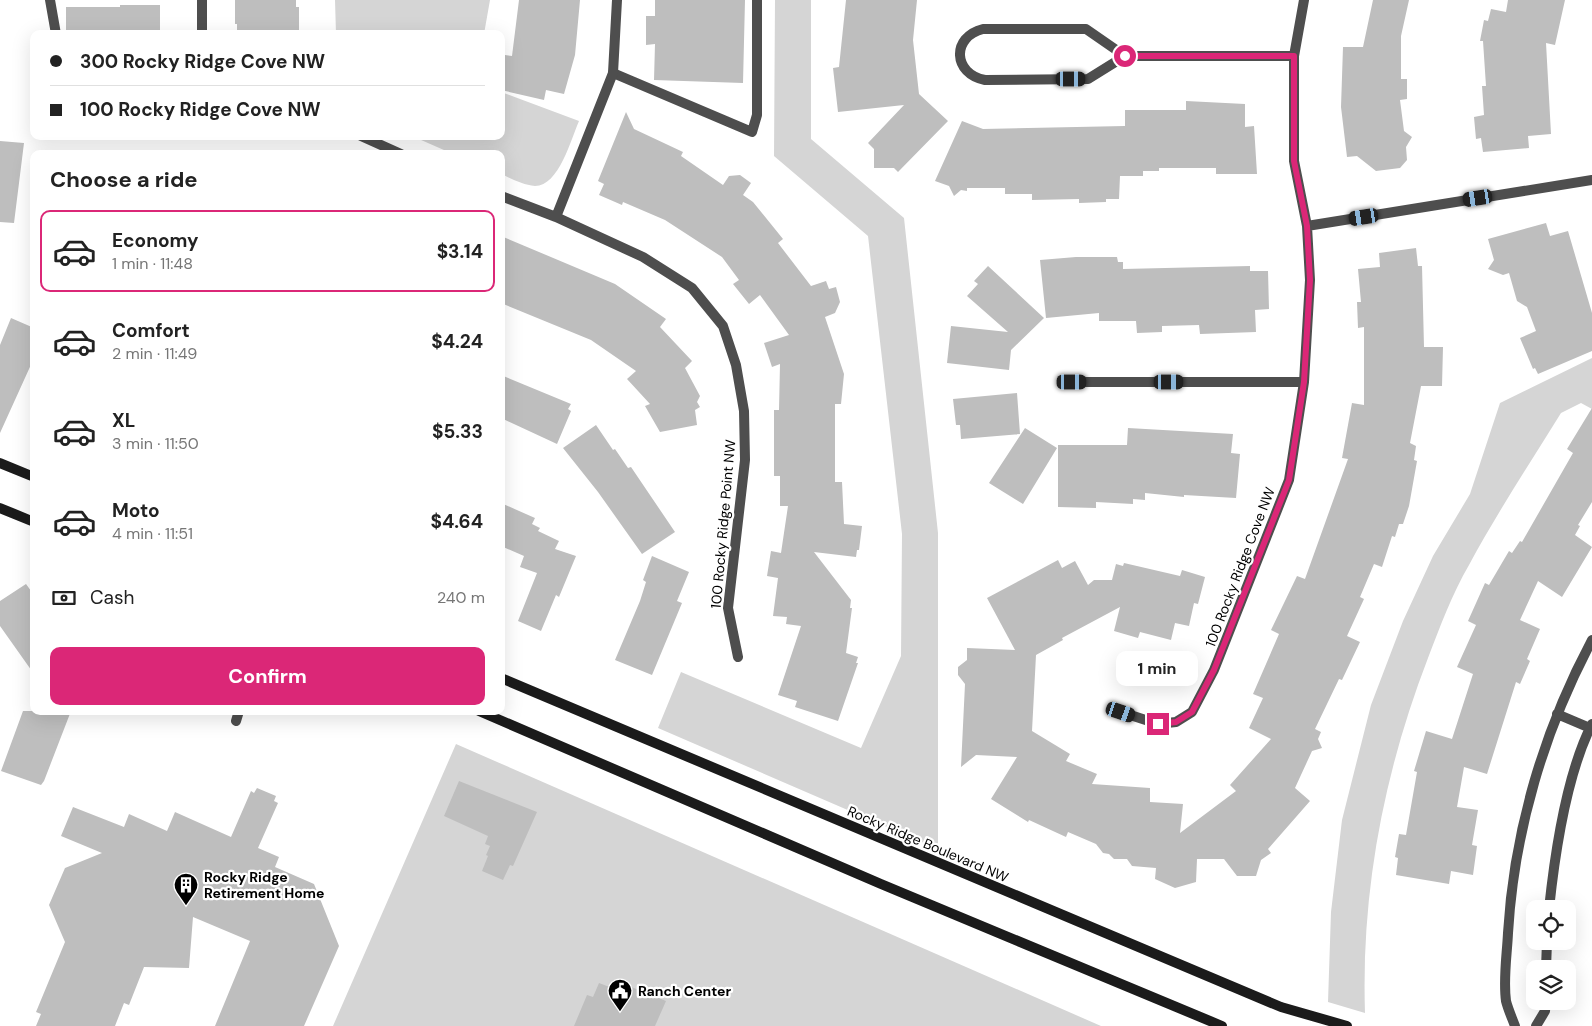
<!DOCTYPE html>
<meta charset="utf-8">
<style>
body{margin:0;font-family:"DM Sans",sans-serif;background:#f2f2f2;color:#222;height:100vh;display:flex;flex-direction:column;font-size:19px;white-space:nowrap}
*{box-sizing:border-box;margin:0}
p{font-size:16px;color:#767676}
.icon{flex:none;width:28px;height:28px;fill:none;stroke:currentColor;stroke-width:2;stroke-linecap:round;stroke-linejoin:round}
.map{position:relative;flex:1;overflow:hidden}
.sheet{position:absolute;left:30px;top:150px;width:475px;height:565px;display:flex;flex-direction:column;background:#fff;border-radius:10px;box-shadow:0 5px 20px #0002}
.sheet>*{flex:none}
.top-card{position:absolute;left:30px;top:30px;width:475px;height:110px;border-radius:10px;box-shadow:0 5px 20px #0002;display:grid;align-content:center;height:110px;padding:0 20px;background:#fff}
.buttons{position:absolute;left:1526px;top:900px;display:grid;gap:10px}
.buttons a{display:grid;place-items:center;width:50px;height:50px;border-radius:10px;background:#fff;box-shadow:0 5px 20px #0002;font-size:25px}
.end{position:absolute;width:22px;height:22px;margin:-11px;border:6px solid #db2777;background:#fff;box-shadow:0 0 0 2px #fff}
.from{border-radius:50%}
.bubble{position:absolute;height:35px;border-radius:10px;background:#fff;box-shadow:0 5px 20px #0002;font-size:16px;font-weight:700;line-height:35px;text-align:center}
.car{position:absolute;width:15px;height:30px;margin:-15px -8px;border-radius:6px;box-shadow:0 0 4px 1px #0007;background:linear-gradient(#222 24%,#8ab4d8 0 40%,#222 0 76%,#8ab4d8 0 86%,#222 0)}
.top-card b{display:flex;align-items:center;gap:18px;height:48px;font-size:19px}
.top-card b+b{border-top:1px solid #e0e0e0}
.top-card i{width:12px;height:12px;background:#222}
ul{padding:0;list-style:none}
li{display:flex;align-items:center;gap:15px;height:82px;margin:0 10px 8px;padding:0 10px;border:2px solid transparent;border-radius:10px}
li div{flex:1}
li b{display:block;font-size:19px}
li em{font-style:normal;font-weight:700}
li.on{border-color:#db2777}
li>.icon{width:45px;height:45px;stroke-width:1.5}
h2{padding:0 20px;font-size:22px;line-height:60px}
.pay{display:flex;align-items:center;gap:12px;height:55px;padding:0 20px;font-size:19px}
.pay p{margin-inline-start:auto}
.button{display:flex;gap:10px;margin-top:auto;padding:10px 20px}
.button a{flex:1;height:58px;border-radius:10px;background:#db2777;color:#fff;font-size:20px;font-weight:700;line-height:58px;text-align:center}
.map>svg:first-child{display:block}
</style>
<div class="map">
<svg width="1592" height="1026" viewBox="0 0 1592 1026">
<rect width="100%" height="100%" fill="#fff"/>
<path fill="#d5d5d5" d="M 335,0 L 490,0 L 484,34 L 336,34 Z
M 775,0 L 811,0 L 811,139 L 904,218 L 938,533 L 938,849 L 658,728 L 681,672 L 861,748 L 901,656 L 902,534 L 868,236 L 774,156 Z
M 501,92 L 579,121 C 571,139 559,186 535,186 C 523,185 512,179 501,174 L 501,154 L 453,154 L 412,136 L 501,136 Z
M 1592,358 L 1592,409 L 1581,403 L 1561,413 C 1530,463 1497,513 1469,565 C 1452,594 1440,627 1428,658 C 1384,772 1361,891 1365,1013 L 1328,1002 L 1331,912 L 1342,820 L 1371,705 L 1403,621 L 1433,556 L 1470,494 L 1500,403 Z
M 456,744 L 1101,1026 L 333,1026 Z"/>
<path fill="#bebebe" d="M 235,0 L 296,0 L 296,7 L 299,7 L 299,34 L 237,34 L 237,24 L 235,24 Z
M 519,0 L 580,0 L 575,55 L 564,94 L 546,90 L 544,100 L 501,90 L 501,72 L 505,55 L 512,56 Z
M 655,0 L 745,0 L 743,83 L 654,80 L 655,44 L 646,45 L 646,16 L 655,16 Z
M 846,0 L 917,0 L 913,40 L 919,94 L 948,121 L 898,172 L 894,168 L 874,168 L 874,149 L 868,143 L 904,105 L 838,112 L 833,68 L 839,67 Z
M 1373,0 L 1409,0 L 1401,36 L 1401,79 L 1407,79 L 1407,99 L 1400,100 L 1404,131 L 1412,137 L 1406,147 L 1407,160 L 1400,168 L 1376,171 L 1357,156 L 1347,157 L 1341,107 L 1343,47 L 1363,47 Z
M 1508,0 L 1565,0 L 1555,45 L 1546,43 L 1551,134 L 1528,136 L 1529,148 L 1483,152 L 1481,138 L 1476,139 L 1474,117 L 1484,115 L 1482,86 L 1486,86 L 1483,41 L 1480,41 L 1484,20 L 1488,21 L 1491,9 L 1506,12 Z
M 120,5 L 160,5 L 160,34 L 66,34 L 66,7 L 120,7 Z
M 1186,101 L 1245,104 L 1245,127 L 1254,126 L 1257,174 L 1216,174 L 1216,168 L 1159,168 L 1159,171 L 1143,171 L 1143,176 L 1120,176 L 1119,199 L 1106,199 L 1106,202 L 1079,203 L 1079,199 L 1032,200 L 1032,194 L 1005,194 L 1005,188 L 967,188 L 967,191 L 961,190 L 954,196 L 949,186 L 935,181 L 962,121 L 983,129 L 1125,126 L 1125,110 L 1186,110 Z
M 626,112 L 634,129 L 683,152 L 681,156 L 723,185 L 729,176 L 740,175 L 751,183 L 743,195 L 753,202 L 783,239 L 778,243 L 811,286 L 826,281 L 829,289 L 836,287 L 840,302 L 835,313 L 825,317 L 844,374 L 841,404 L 835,404 L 835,482 L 842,482 L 844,524 L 862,526 L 859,550 L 857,550 L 856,557 L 814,552 L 851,600 L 850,608 L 852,608 L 846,653 L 858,657 L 856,663 L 858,663 L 838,721 L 795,707 L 797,701 L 778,695 L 801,626 L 786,624 L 787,617 L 773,616 L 778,578 L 767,576 L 771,551 L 781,553 L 788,506 L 780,506 L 780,476 L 774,476 L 774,410 L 779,410 L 780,364 L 772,367 L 764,343 L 789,335 L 760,295 L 749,304 L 733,284 L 739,280 L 722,257 L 665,220 L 623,202 L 622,205 L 599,195 L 604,184 L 598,181 Z
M 0,141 L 24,143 L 14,223 L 0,222 Z
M 1546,223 L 1550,236 L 1568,231 L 1592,313 L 1592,351 L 1538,374 L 1535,368 L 1533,369 L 1520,338 L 1536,331 L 1527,307 L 1517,301 L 1509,273 L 1503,275 L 1488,269 L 1494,260 L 1488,239 Z
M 501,236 L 615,284 L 666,319 L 660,327 L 692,361 L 685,368 L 700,396 L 697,402 L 700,407 L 695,410 L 697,425 L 660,432 L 645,406 L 650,404 L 627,379 L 636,371 L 591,340 L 501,303 Z
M 1416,248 L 1418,266 L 1422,266 L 1424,347 L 1443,347 L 1442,386 L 1421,386 L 1410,443 L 1416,446 L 1414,460 L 1417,461 L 1409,506 L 1403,524 L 1399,524 L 1395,537 L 1392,536 L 1382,567 L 1374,564 L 1360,597 L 1364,599 L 1347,636 L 1360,642 L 1342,680 L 1339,679 L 1315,729 L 1321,732 L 1318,739 L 1322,748 L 1312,751 L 1295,788 L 1310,801 L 1268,849 L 1271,853 L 1261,860 L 1256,876 L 1237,876 L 1224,859 L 1197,859 L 1196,882 L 1175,888 L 1155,879 L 1156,868 L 1132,866 L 1127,859 L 1114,859 L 1109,854 L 1103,853 L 1096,844 L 1068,832 L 1066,837 L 1029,820 L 1028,822 L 991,799 L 1017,757 L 976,755 L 961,767 L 965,684 L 958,675 L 958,667 L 967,660 L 967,648 L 1015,650 L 987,598 L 1058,560 L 1062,568 L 1075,561 L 1088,585 L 1094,580 L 1112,580 L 1116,564 L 1123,566 L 1124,563 L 1180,576 L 1182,570 L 1205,577 L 1198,604 L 1194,603 L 1189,626 L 1175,623 L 1171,640 L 1140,632 L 1138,638 L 1114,631 L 1120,607 L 1062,638 L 1063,640 L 1036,655 L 1032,731 L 1070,754 L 1066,761 L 1097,774 L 1092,784 L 1150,788 L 1150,802 L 1183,804 L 1180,833 L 1236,791 L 1230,785 L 1271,739 L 1249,728 L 1263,698 L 1253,694 L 1279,634 L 1271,630 L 1297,576 L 1305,579 L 1348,459 L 1342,458 L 1352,403 L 1364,405 L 1364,327 L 1358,328 L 1357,302 L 1361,302 L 1358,269 L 1380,267 L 1379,253 Z
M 1076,257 L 1117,257 L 1118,262 L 1123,262 L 1123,269 L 1250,266 L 1250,271 L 1268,271 L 1269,309 L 1255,310 L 1256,332 L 1200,334 L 1199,325 L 1162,326 L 1162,332 L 1137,333 L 1136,321 L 1099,321 L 1099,313 L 1046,318 L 1040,260 Z
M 988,266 L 1044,318 L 1011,350 L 1009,370 L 947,363 L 951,326 L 1008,332 L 967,296 L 978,284 L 974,281 Z
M 11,318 L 34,328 L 34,358 L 0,433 L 0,345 Z
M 501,375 L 571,404 L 568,409 L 571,411 L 557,444 L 501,418 Z
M 1017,393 L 1020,434 L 961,439 L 960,425 L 956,425 L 953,399 Z
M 1592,408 L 1592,502 L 1578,525 L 1580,526 L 1575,535 L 1592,547 L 1562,597 L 1538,581 L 1520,620 L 1540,629 L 1527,659 L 1530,661 L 1520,684 L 1516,682 L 1487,774 L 1464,767 L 1457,807 L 1478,810 L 1472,845 L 1477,846 L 1473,875 L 1451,871 L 1449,884 L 1396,875 L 1398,858 L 1395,857 L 1399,834 L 1406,835 L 1417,772 L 1414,771 L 1426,731 L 1452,739 L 1473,674 L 1457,667 L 1476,625 L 1468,621 L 1485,583 L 1489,585 L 1509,551 L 1512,553 L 1520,541 L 1522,542 L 1573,453 L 1567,449 Z
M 596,425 L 613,450 L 615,449 L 628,468 L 631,467 L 675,532 L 642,554 L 598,492 L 563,448 Z
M 1025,428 L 1057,448 L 1023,504 L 989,483 Z
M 1128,428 L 1233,434 L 1231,453 L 1240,454 L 1236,498 L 1184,495 L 1184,497 L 1145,493 L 1145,500 L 1133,499 L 1133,504 L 1096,502 L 1096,508 L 1058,507 L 1058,445 L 1127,445 Z
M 501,503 L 535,518 L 532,524 L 540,528 L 538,531 L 559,541 L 555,549 L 576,556 L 559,597 L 556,595 L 541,631 L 518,621 L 537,573 L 520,567 L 524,556 L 501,546 Z
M 652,556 L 689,572 L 677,601 L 682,603 L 652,675 L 615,660 L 640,601 L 646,582 L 643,580 Z
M 26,584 L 34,595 L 34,674 L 0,626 L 0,601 Z
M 23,711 L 71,711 L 44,781 L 41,785 L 1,771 Z
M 459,781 L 537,812 L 513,866 L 510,865 L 503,880 L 482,871 L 488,856 L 486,855 L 490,846 L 485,844 L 488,836 L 444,816 Z
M 257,788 L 276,796 L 274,801 L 278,803 L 258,848 L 279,857 L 275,867 L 314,884 L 339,946 L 304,1026 L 215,1026 L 250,941 L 193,917 L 189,968 L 144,967 L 129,1005 L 124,1003 L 115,1026 L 36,1026 L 41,1014 L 36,1012 L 65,942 L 49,905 L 65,868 L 102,853 L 61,836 L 73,807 L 124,827 L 129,814 L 167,831 L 175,812 L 231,837 L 251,791 L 254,793 Z
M 599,983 L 620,991 L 624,984 L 666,1001 L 655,1026 L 574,1026 L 587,995 L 593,997 Z"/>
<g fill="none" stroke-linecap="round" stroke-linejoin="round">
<path stroke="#4e4e4e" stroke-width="10" d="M 50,0 L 56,34
M 613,73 L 752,132 L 757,115 L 757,0"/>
<path stroke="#4e4e4e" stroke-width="10" d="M 202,0 L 202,34
M 1125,56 L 1086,29 L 983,29 C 951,37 953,74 985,80 L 1088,79 L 1125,56 L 1294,56
M 361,136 L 401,154
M 501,196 L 556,217 L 643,257 L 692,288 L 723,326 L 736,365 L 744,411 L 745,460 L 728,608 L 738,657
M 556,217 L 613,73 L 617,0
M 1307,226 L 1592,180
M 1072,382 L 1304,382
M 1121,712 L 1158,724 L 1176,722 L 1192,712 L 1214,670 L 1289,480 L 1304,382 L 1310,280 L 1307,226 L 1294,161 L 1294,56 L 1304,0
M 1557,714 L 1590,728
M 236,721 L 239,711
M 1549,909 C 1555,852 1566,775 1592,724
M 1546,969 L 1547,941
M 1515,1026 C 1512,1018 1508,1009 1506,1001 C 1503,979 1507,955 1508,933 C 1514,831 1544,730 1592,640
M 1536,1026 L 1545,1011 L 1546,1001"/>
<path stroke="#1b1b1b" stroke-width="10" d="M 0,463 L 34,477
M 0,508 L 34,522
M 501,678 L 1281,1007 L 1347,1026
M 479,711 L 881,884 L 1222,1026"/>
</g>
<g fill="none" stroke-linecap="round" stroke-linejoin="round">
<path stroke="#db2777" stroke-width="6" d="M 1125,56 L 1294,56 L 1294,161 L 1307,226 L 1310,280 L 1304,382 L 1289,480 L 1214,670 L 1192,712 L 1176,722 L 1158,724"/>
</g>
<defs>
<symbol id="building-pin" viewBox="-11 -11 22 30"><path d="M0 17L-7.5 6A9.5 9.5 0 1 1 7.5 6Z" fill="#000" stroke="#fff"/><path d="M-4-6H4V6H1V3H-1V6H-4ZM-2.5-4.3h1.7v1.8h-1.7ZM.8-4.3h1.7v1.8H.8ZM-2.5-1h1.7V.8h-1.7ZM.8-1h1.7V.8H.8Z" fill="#fff"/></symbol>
<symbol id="civic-pin" viewBox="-11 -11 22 30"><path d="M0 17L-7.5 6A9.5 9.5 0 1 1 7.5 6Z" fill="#000" stroke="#fff"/><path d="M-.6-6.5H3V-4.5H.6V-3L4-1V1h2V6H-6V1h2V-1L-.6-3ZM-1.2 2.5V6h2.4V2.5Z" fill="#fff"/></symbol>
</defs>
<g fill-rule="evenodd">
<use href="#building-pin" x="172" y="871" width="28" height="38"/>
<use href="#civic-pin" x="606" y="977" width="28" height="38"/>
</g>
<g text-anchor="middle" stroke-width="4.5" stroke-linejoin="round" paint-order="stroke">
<g font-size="14" fill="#000" stroke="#fff">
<text transform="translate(723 524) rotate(-85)" y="5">100 Rocky Ridge Point NW</text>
<text transform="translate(1240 567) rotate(-69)" y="5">100 Rocky Ridge Cove NW</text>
<text transform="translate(928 844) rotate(23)" y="5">Rocky Ridge Boulevard NW</text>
</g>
<g font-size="14" font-weight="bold" fill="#000" stroke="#fff" text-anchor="start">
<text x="204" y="882">Rocky Ridge<tspan x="204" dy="16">Retirement Home</tspan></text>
<text x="638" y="996">Ranch Center</text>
</g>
</g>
</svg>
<div class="buttons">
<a><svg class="icon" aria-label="locate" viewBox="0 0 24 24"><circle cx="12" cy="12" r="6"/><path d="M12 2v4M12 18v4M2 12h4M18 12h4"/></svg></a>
<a><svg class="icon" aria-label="layers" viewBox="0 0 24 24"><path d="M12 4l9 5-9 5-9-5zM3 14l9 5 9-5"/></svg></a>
</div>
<i class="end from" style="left:1125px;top:56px"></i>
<i class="end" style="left:1158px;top:724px"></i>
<div class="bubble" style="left:1116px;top:651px;width:82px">1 min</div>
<i class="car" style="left:1071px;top:79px;rotate:90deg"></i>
<i class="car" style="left:1478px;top:198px;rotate:261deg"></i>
<i class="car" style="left:1364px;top:217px;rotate:261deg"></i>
<i class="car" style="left:1072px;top:382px;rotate:90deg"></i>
<i class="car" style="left:1169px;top:382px;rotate:90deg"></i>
<i class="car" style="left:1121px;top:712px;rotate:109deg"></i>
<div class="top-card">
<b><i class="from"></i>300 Rocky Ridge Cove NW</b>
<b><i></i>100 Rocky Ridge Cove NW</b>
</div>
<section class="sheet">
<h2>Choose a ride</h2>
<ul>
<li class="on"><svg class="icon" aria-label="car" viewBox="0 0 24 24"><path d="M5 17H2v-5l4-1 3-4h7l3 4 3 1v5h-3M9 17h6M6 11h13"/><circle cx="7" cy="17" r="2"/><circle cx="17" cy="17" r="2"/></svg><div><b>Economy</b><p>1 min · 11:48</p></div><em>$3.14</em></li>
<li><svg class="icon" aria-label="car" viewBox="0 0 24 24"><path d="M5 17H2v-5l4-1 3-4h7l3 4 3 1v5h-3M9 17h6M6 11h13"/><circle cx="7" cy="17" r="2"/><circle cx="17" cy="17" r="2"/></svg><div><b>Comfort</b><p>2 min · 11:49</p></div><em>$4.24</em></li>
<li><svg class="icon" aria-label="car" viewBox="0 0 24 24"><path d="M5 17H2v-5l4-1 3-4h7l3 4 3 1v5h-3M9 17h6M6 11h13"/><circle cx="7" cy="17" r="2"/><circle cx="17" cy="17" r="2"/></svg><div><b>XL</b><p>3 min · 11:50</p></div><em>$5.33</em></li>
<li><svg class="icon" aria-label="car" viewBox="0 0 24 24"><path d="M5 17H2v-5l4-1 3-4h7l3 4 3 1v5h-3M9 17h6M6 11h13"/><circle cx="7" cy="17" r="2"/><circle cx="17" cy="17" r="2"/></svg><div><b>Moto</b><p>4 min · 11:51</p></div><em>$4.64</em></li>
</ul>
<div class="pay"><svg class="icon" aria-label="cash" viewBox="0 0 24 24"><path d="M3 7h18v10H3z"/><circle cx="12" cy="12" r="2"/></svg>Cash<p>240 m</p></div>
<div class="button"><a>Confirm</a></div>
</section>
</div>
